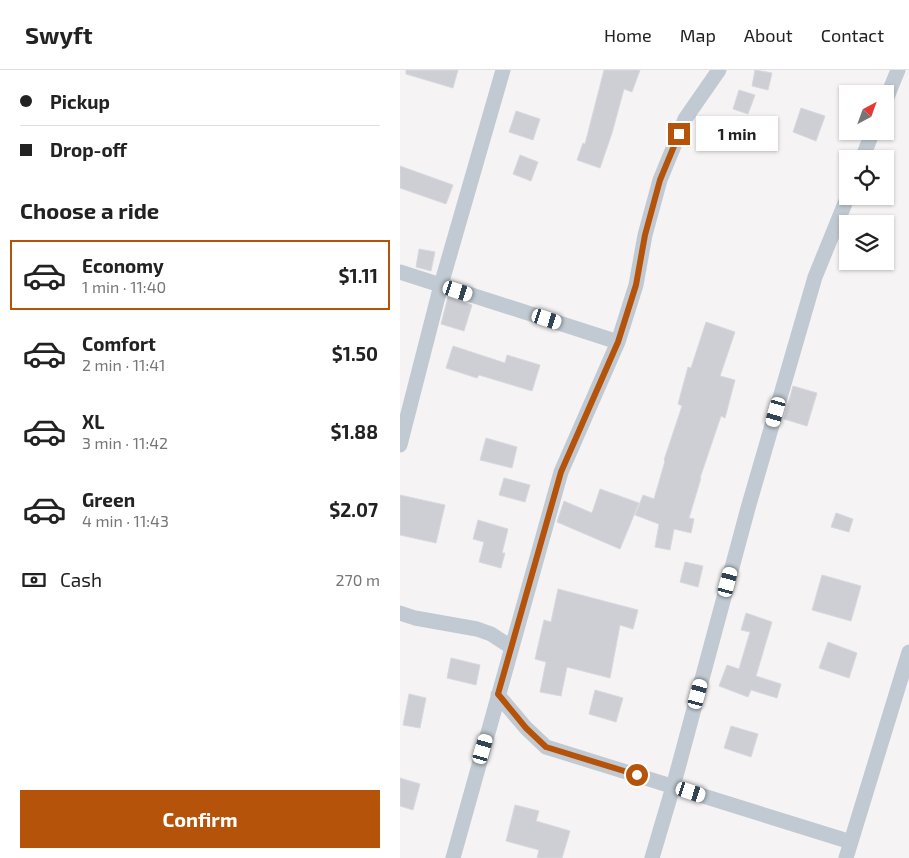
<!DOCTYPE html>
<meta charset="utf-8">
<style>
body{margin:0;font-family:"Exo 2",sans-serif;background:#f6f6f6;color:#222;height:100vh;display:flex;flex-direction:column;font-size:19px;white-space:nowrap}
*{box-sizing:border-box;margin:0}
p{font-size:16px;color:#767676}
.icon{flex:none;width:28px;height:28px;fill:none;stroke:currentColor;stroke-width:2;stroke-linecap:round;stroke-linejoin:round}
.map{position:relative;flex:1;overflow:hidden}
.side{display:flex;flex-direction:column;background:#fff;width:400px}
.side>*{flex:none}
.hud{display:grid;align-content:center;height:110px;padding:0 20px;background:#fff}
.needle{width:32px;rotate:41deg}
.fabs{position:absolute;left:439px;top:15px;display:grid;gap:10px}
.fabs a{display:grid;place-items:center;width:55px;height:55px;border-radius:0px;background:#fff;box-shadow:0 1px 4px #0004;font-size:25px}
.end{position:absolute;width:22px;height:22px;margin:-11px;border:6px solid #b45309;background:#fff;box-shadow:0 0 0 2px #fff}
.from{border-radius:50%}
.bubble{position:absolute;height:35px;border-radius:0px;background:#fff;box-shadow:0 1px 4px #0004;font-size:16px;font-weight:700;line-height:35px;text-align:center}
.car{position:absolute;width:15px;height:30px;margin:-15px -8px;border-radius:6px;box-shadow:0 0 4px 1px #0007;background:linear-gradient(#fff 24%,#345 0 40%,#fff 0 76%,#345 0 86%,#fff 0)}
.hud b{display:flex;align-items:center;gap:18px;height:48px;font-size:19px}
.hud b+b{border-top:1px solid #e0e0e0}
.hud i{width:12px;height:12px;background:#222}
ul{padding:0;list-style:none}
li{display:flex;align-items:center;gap:15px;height:70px;margin:0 10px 8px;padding:0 10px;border:2px solid transparent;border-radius:0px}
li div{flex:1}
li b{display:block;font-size:19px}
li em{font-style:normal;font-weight:700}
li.active{border-color:#b45309}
li>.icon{width:45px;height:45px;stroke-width:1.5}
h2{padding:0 20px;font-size:22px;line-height:60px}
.pay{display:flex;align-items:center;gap:12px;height:55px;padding:0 20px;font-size:19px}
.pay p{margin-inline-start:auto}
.cta{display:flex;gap:10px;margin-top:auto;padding:10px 20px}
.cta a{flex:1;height:58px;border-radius:0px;background:#b45309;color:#fff;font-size:20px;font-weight:700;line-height:58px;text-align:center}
header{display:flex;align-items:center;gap:30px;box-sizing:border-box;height:70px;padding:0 25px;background:#fff;border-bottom:1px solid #e0e0e0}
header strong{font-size:24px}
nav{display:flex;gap:28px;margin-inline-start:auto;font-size:18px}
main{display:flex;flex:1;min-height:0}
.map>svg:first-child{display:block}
</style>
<header>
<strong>Swyft</strong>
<nav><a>Home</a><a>Map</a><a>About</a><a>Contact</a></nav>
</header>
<main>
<section class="side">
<div class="hud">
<b><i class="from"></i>Pickup</b>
<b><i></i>Drop-off</b>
</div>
<h2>Choose a ride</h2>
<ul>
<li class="active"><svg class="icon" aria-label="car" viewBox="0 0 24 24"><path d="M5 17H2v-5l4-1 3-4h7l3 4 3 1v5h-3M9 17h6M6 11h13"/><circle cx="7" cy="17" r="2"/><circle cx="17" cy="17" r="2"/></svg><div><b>Economy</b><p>1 min · 11:40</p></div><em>$1.11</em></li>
<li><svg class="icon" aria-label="car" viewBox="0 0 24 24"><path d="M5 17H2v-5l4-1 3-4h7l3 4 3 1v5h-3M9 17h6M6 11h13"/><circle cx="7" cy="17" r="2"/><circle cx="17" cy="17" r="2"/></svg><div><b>Comfort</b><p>2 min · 11:41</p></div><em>$1.50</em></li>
<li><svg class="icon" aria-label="car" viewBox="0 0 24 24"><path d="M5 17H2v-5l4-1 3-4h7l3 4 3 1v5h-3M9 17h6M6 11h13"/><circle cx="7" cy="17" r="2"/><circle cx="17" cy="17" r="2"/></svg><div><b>XL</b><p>3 min · 11:42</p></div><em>$1.88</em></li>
<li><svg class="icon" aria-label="car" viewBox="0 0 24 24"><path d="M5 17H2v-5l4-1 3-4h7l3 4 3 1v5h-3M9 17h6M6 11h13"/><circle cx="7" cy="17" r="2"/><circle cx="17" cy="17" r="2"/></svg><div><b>Green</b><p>4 min · 11:43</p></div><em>$2.07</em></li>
</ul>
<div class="pay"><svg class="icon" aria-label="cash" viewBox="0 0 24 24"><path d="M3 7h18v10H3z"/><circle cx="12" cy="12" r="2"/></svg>Cash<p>270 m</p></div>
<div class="cta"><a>Confirm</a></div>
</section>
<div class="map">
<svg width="509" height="788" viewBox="0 0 509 788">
<rect width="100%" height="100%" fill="#f5f3f3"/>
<path fill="#cdcfd5" stroke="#d7d9de" d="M 6,0 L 58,0 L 53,18 L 6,4 Z
M 204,0 L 240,0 L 232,22 L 224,19 L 212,63 L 200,98 L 177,90 L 183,73 L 185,74 Z
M 355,0 L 372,3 L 368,20 L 352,16 Z
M 339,20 L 355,25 L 348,44 L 333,39 Z
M 401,38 L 425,46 L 416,71 L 393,62 Z
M 116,41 L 140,49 L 133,70 L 109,62 Z
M 120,85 L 138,92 L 131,111 L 113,104 Z
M 0,96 L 53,115 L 46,134 L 0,118 Z
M 19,179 L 35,182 L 31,201 L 16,197 Z
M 48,227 L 72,235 L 64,261 L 41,254 Z
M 306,252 L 335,262 L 320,306 L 335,310 L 325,348 L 321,346 L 300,408 L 301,408 L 289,448 L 294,449 L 291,463 L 274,459 L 270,480 L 255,477 L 259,454 L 235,445 L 243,425 L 254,429 L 265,391 L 264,390 L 282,336 L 278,334 L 288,297 L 291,298 Z
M 53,276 L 105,293 L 107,285 L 140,295 L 132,321 L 79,305 L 77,308 L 46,298 Z
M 393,316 L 417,323 L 407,356 L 384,349 Z
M 86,368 L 117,377 L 112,398 L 80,390 Z
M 104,408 L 130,415 L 125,432 L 99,425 Z
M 200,419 L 239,433 L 220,479 L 157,452 L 164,431 L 192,443 Z
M 0,425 L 45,435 L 36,473 L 0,465 Z
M 436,443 L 453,449 L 449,462 L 431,457 Z
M 78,450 L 108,459 L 102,483 L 105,483 L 101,498 L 79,492 L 84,472 L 73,469 Z
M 285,492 L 303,496 L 298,517 L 280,512 Z
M 422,505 L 461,516 L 451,551 L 412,540 Z
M 158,519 L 238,540 L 233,559 L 220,555 L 210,608 L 167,597 L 161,626 L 140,622 L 146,592 L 135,589 L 144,550 L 151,552 Z
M 346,543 L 372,552 L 356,606 L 381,614 L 377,628 L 351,620 L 348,627 L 319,616 L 327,595 L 339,599 L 350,562 L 341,560 Z
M 428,572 L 457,583 L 449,608 L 419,598 Z
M 51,588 L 80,595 L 76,615 L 47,608 Z
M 195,620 L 223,628 L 216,652 L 189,644 Z
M 9,624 L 26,628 L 20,658 L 3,655 Z
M 331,656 L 358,664 L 351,687 L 324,678 Z
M 0,708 L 20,714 L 13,740 L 0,736 Z
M 115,735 L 139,741 L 136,751 L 170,761 L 162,788 L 137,788 L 139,780 L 106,771 Z"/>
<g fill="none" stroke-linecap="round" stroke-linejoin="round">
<path stroke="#c1cad2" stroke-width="15" d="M 485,32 L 498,0
M 462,89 L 473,61
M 0,202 L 218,272
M 0,375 L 41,215 L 103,0
M 0,543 L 15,548 L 77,559 L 91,564 L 111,577
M 98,625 L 126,658 L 146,677 L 451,772
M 53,788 L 161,402 L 218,272 L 236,215 L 245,165 L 260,110 L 285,49 L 319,0
M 252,788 L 273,717 L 348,438 L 415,207 L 448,126
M 446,788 L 509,582"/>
</g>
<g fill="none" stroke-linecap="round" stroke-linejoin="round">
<path stroke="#b45309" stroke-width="6" d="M 237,705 L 146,677 L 126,658 L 98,624 L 161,402 L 218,272 L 236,215 L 245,165 L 260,110 L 279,64"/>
</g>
</svg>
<div class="fabs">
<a><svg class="needle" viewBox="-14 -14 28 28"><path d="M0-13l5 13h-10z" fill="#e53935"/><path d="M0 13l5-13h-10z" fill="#767676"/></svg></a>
<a><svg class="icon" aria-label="locate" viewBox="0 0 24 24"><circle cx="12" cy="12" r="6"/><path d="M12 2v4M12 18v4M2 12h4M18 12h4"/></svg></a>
<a><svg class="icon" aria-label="layers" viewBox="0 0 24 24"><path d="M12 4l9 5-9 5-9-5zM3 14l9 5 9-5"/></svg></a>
</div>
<i class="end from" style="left:237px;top:705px"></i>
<i class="end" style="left:279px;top:64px"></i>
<div class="bubble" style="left:296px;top:46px;width:82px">1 min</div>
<i class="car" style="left:58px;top:221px;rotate:108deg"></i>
<i class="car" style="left:147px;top:249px;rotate:108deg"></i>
<i class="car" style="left:376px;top:342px;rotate:196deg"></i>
<i class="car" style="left:328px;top:512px;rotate:15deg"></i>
<i class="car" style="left:298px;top:624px;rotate:15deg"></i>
<i class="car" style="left:83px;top:679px;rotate:16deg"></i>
<i class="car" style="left:291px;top:722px;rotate:108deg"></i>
</div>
</main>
